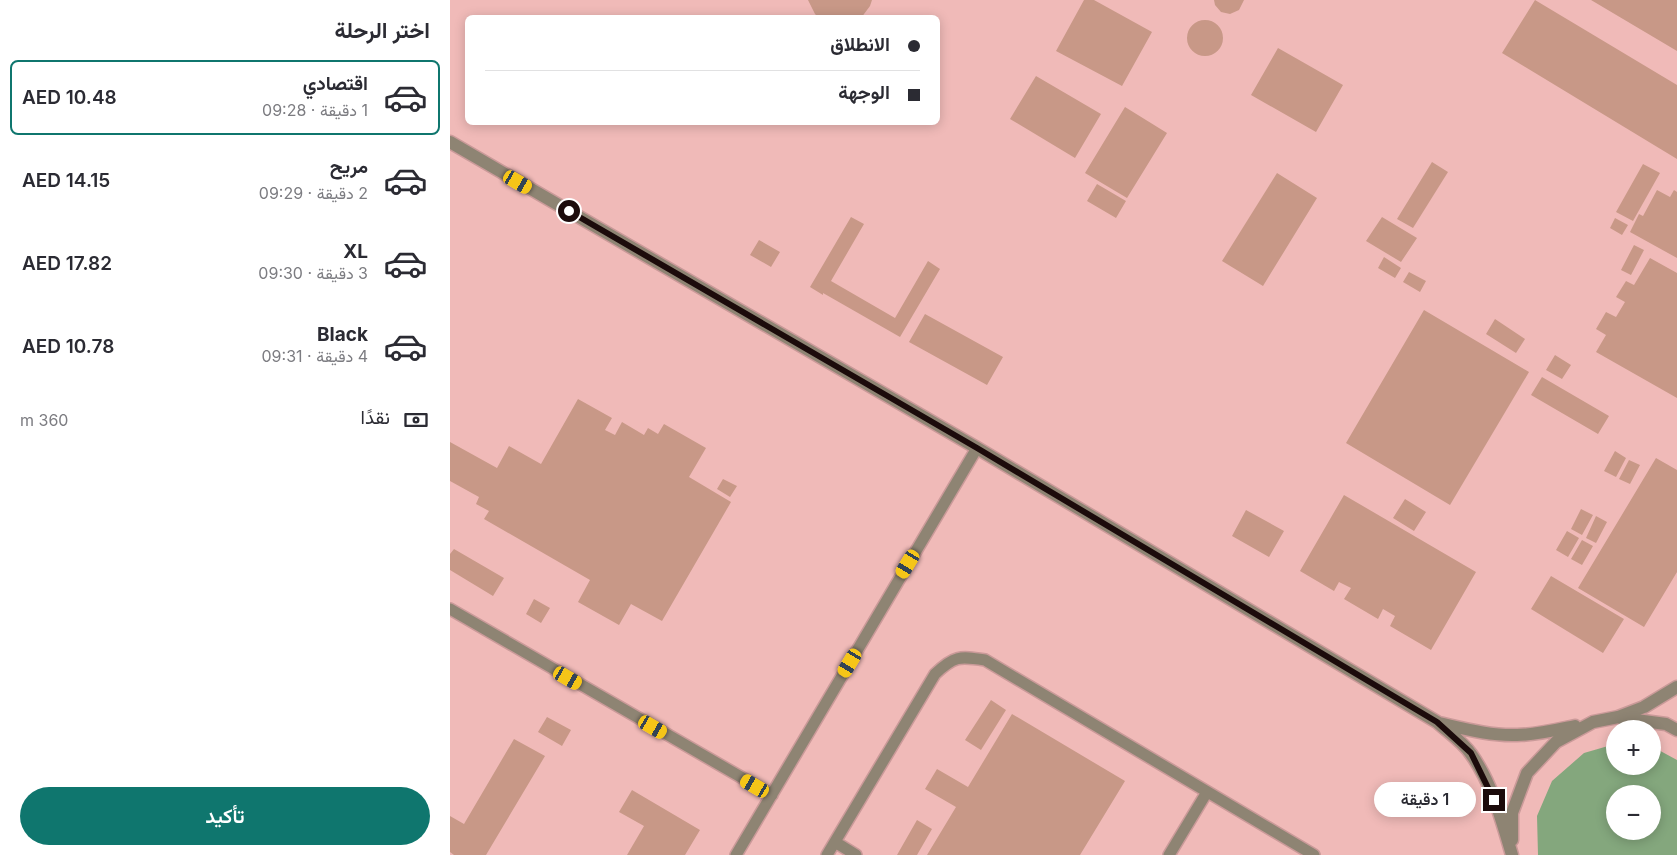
<!DOCTYPE html>
<html lang="ar">
<meta charset="utf-8">
<style>
body{margin:0;font-family:Inter,Vazirmatn,sans-serif;background:#f7f7f7;color:#2b2b33;direction:rtl;height:100vh;display:flex;flex-direction:column;font-size:19px;white-space:nowrap}
*{box-sizing:border-box;margin:0}
p{font-size:16px;color:#7c7c81}
.icon{flex:none;width:28px;height:28px;fill:none;stroke:currentColor;stroke-width:2;stroke-linecap:round;stroke-linejoin:round}
.map{position:relative;flex:1;overflow:hidden;direction:ltr}
.panel{display:flex;flex-direction:column;background:#fff;width:450px}
.panel>*{flex:none}
.hud{position:absolute;left:15px;top:15px;width:475px;height:110px;border-radius:8px;box-shadow:0 2px 12px #0003;direction:rtl;display:grid;align-content:center;height:110px;padding:0 20px;background:#fff}
.buttons{position:absolute;left:1156px;top:720px;display:grid;gap:10px}
.buttons a{display:grid;place-items:center;width:55px;height:55px;border-radius:50%;background:#fff;box-shadow:0 2px 12px #0003;font-size:25px}
.end{position:absolute;width:22px;height:22px;margin:-11px;border:6px solid #1c0b0b;background:#fff;box-shadow:0 0 0 2px #fff}
.from{border-radius:50%}
.bubble{position:absolute;height:35px;border-radius:18px;background:#fff;box-shadow:0 2px 12px #0003;font-size:16px;font-weight:600;line-height:35px;text-align:center;direction:rtl}
.car{position:absolute;width:15px;height:30px;margin:-15px -8px;border-radius:6px;box-shadow:0 0 4px 1px #0007;background:linear-gradient(#f5c518 24%,#345 0 40%,#f5c518 0 76%,#345 0 86%,#f5c518 0)}
.hud b{display:flex;align-items:center;gap:18px;height:48px;font-size:19px}
.hud b+b{border-top:1px solid #e1e1e2}
.hud i{width:12px;height:12px;background:#2b2b33}
ul{padding:0;list-style:none}
li{display:flex;align-items:center;gap:15px;height:75px;margin:0 10px 8px;padding:0 10px;border:2px solid transparent;border-radius:8px}
li div{flex:1}
li b{display:block;font-size:19px}
li em{font-style:normal;font-weight:600}
li.active{border-color:#0f766e}
li>.icon{width:45px;height:45px;stroke-width:1.5}
h2{padding:0 20px;font-size:22px;line-height:60px}
.pay{display:flex;align-items:center;gap:12px;height:55px;padding:0 20px;font-size:19px}
.pay p{margin-inline-start:auto}
.cta{display:flex;gap:10px;margin-top:auto;padding:10px 20px}
.cta a{flex:1;height:58px;border-radius:30px;background:#0f766e;color:#fff;font-size:20px;font-weight:600;line-height:58px;text-align:center}
main{display:flex;flex:1;min-height:0}
.map>svg:first-child{display:block}
</style>
<main>
<div class="map">
<svg width="1227" height="855" viewBox="0 0 1227 855">
<rect width="100%" height="100%" fill="#f0bab8"/>
<path fill="#84a77d" fill-rule="evenodd" d="M 1165,744 L 1165,766 L 1202,766 L 1203,747 L 1227,760 L 1227,855 L 1088,855 L 1087,816 L 1102,781 L 1134,753 ZM 1165,794 L 1202,794 L 1202,831 L 1165,831 Z"/>
<path fill="#c89887" d="M 358,0 L 422,0 L 420,6 L 411,18 L 369,18 L 365,14 Z
M 634,0 L 644,0 L 702,32 L 672,86 L 606,51 Z
M 764,0 L 794,0 L 789,10 L 780,14 L 771,12 L 765,5 Z
M 1085,0 L 1227,85 L 1227,159 L 1052,53 Z
M 1141,0 L 1227,0 L 1227,51 Z
M737 38a18 18 0 1 1 36 0a18 18 0 1 1-36 0Z
M 828,48 L 893,85 L 866,132 L 801,95 Z
M 586,76 L 651,114 L 625,158 L 560,119 Z
M 675,107 L 717,133 L 677,198 L 635,173 Z
M 982,162 L 998,172 L 963,228 L 947,219 Z
M 1193,164 L 1210,173 L 1183,221 L 1166,212 Z
M 827,173 L 867,198 L 813,286 L 772,261 Z
M 647,184 L 676,201 L 666,218 L 637,201 Z
M 1207,190 L 1220,197 L 1224,190 L 1227,192 L 1227,258 L 1180,232 L 1189,214 L 1193,216 Z
M 401,217 L 414,224 L 381,281 L 445,318 L 478,261 L 490,269 L 450,337 L 373,293 L 373,295 L 360,287 Z
M 932,217 L 967,238 L 951,262 L 916,241 Z
M 1165,218 L 1178,225 L 1172,235 L 1160,228 Z
M 309,240 L 330,252 L 321,267 L 300,255 Z
M 1184,245 L 1194,250 L 1181,275 L 1171,270 Z
M 934,257 L 951,268 L 945,278 L 928,268 Z
M 1200,258 L 1227,273 L 1227,398 L 1146,352 L 1156,335 L 1146,329 L 1156,312 L 1166,317 L 1175,302 L 1166,297 L 1176,281 L 1184,285 Z
M 959,272 L 976,281 L 970,292 L 953,282 Z
M 974,310 L 1079,372 L 1000,505 L 896,443 Z
M 475,314 L 553,357 L 537,385 L 459,342 Z
M 1045,319 L 1075,339 L 1066,353 L 1036,334 Z
M 1105,355 L 1121,365 L 1112,379 L 1096,370 Z
M 1092,377 L 1159,416 L 1148,434 L 1081,395 Z
M 128,399 L 162,418 L 155,430 L 165,435 L 172,422 L 194,435 L 198,428 L 208,434 L 214,424 L 256,448 L 239,477 L 281,502 L 212,621 L 181,604 L 169,625 L 128,602 L 140,580 L 34,519 L 39,511 L 26,504 L 29,497 L 0,481 L 0,442 L 47,468 L 59,446 L 91,464 Z
M 1165,451 L 1176,458 L 1166,477 L 1154,471 Z
M 1206,458 L 1227,470 L 1227,572 L 1194,627 L 1128,588 Z
M 1179,460 L 1190,465 L 1180,484 L 1169,479 Z
M 273,479 L 287,486 L 280,497 L 267,489 Z
M 894,495 L 1026,572 L 981,650 L 940,626 L 945,616 L 933,609 L 928,619 L 894,599 L 901,588 L 889,582 L 884,591 L 850,571 Z
M 955,499 L 976,512 L 964,531 L 943,518 Z
M 1131,509 L 1143,515 L 1132,535 L 1121,529 Z
M 796,510 L 834,531 L 819,557 L 782,536 Z
M 1146,516 L 1157,522 L 1146,543 L 1136,538 Z
M 1117,531 L 1129,538 L 1118,557 L 1106,550 Z
M 1132,540 L 1143,546 L 1132,565 L 1121,559 Z
M 4,549 L 54,578 L 43,596 L 0,570 L 0,554 Z
M 1101,576 L 1174,619 L 1153,653 L 1081,609 Z
M 84,599 L 100,608 L 91,623 L 76,614 Z
M 541,700 L 556,710 L 531,750 L 515,740 Z
M 562,714 L 675,781 L 630,855 L 477,855 L 506,807 L 475,789 L 487,769 L 518,787 Z
M 97,717 L 121,730 L 112,746 L 88,732 Z
M 64,739 L 95,756 L 36,855 L 4,855 L 0,852 L 0,816 L 14,824 Z
M 182,790 L 250,830 L 235,855 L 177,855 L 194,826 L 169,812 Z
M 467,820 L 482,829 L 467,855 L 447,855 Z"/>
<g fill="none" stroke-linecap="round" stroke-linejoin="round">
<defs>
<path id="lane" d="M 0,609 L 322,795
M 385,842 L 406,855
M 286,855 L 527,448
M 377,855 L 485,674 C 504,656 509,656 535,660 L 864,855
M 719,855 L 757,792"/>
<path id="street" d="M 0,142 L 527,448 L 987,722 C 998,732 1013,742 1021,754 C 1042,783 1052,821 1062,855
M 1171,718 L 1216,724 L 1227,730
M 989,723 C 1015,729 1041,736 1067,735 C 1086,735 1106,730 1125,726
M 1062,840 L 1062,813 L 1077,773 L 1106,742 L 1143,722 L 1168,717 L 1194,707 L 1227,687"/>
</defs>
<use href="#lane" stroke="#ca9a99" stroke-width="14"/>
<use href="#street" stroke="#ca9a99" stroke-width="15"/>
<use href="#lane" stroke="#8e8473" stroke-width="11"/>
<use href="#street" stroke="#8e8473" stroke-width="12"/>
</g>
<g fill="none" stroke-linecap="round" stroke-linejoin="round">
<path stroke="#1c0b0b" stroke-width="6" d="M 119,211 L 527,448 L 987,722 L 1021,753 L 1044,800"/>
</g>
</svg>
<div class="buttons">
<a>+</a>
<a>−</a>
</div>
<i class="end from" style="left:119px;top:211px"></i>
<i class="end" style="left:1044px;top:800px"></i>
<div class="bubble" style="left:924px;top:782px;width:102px">1 دقيقة</div>
<i class="car" style="left:68px;top:182px;rotate:120deg"></i>
<i class="car" style="left:458px;top:564px;rotate:211deg"></i>
<i class="car" style="left:400px;top:663px;rotate:211deg"></i>
<i class="car" style="left:118px;top:678px;rotate:120deg"></i>
<i class="car" style="left:203px;top:727px;rotate:120deg"></i>
<i class="car" style="left:305px;top:786px;rotate:300deg"></i>
<div class="hud">
<b><i class="from"></i>الانطلاق</b>
<b><i></i>الوجهة</b>
</div>
</div>
<section class="panel">
<h2>اختر الرحلة</h2>
<ul>
<li class="active"><svg class="icon" aria-label="car" viewBox="0 0 24 24"><path d="M5 17H2v-5l4-1 3-4h7l3 4 3 1v5h-3M9 17h6M6 11h13"/><circle cx="7" cy="17" r="2"/><circle cx="17" cy="17" r="2"/></svg><div><b>اقتصادي</b><p>1 دقيقة · 09:28</p></div><em>AED 10.48</em></li>
<li><svg class="icon" aria-label="car" viewBox="0 0 24 24"><path d="M5 17H2v-5l4-1 3-4h7l3 4 3 1v5h-3M9 17h6M6 11h13"/><circle cx="7" cy="17" r="2"/><circle cx="17" cy="17" r="2"/></svg><div><b>مريح</b><p>2 دقيقة · 09:29</p></div><em>AED 14.15</em></li>
<li><svg class="icon" aria-label="car" viewBox="0 0 24 24"><path d="M5 17H2v-5l4-1 3-4h7l3 4 3 1v5h-3M9 17h6M6 11h13"/><circle cx="7" cy="17" r="2"/><circle cx="17" cy="17" r="2"/></svg><div><b>XL</b><p>3 دقيقة · 09:30</p></div><em>AED 17.82</em></li>
<li><svg class="icon" aria-label="car" viewBox="0 0 24 24"><path d="M5 17H2v-5l4-1 3-4h7l3 4 3 1v5h-3M9 17h6M6 11h13"/><circle cx="7" cy="17" r="2"/><circle cx="17" cy="17" r="2"/></svg><div><b>Black</b><p>4 دقيقة · 09:31</p></div><em>AED 10.78</em></li>
</ul>
<div class="pay"><svg class="icon" aria-label="cash" viewBox="0 0 24 24"><path d="M3 7h18v10H3z"/><circle cx="12" cy="12" r="2"/></svg>نقدًا<p>360 m</p></div>
<div class="cta"><a>تأكيد</a></div>
</section>
</main>
